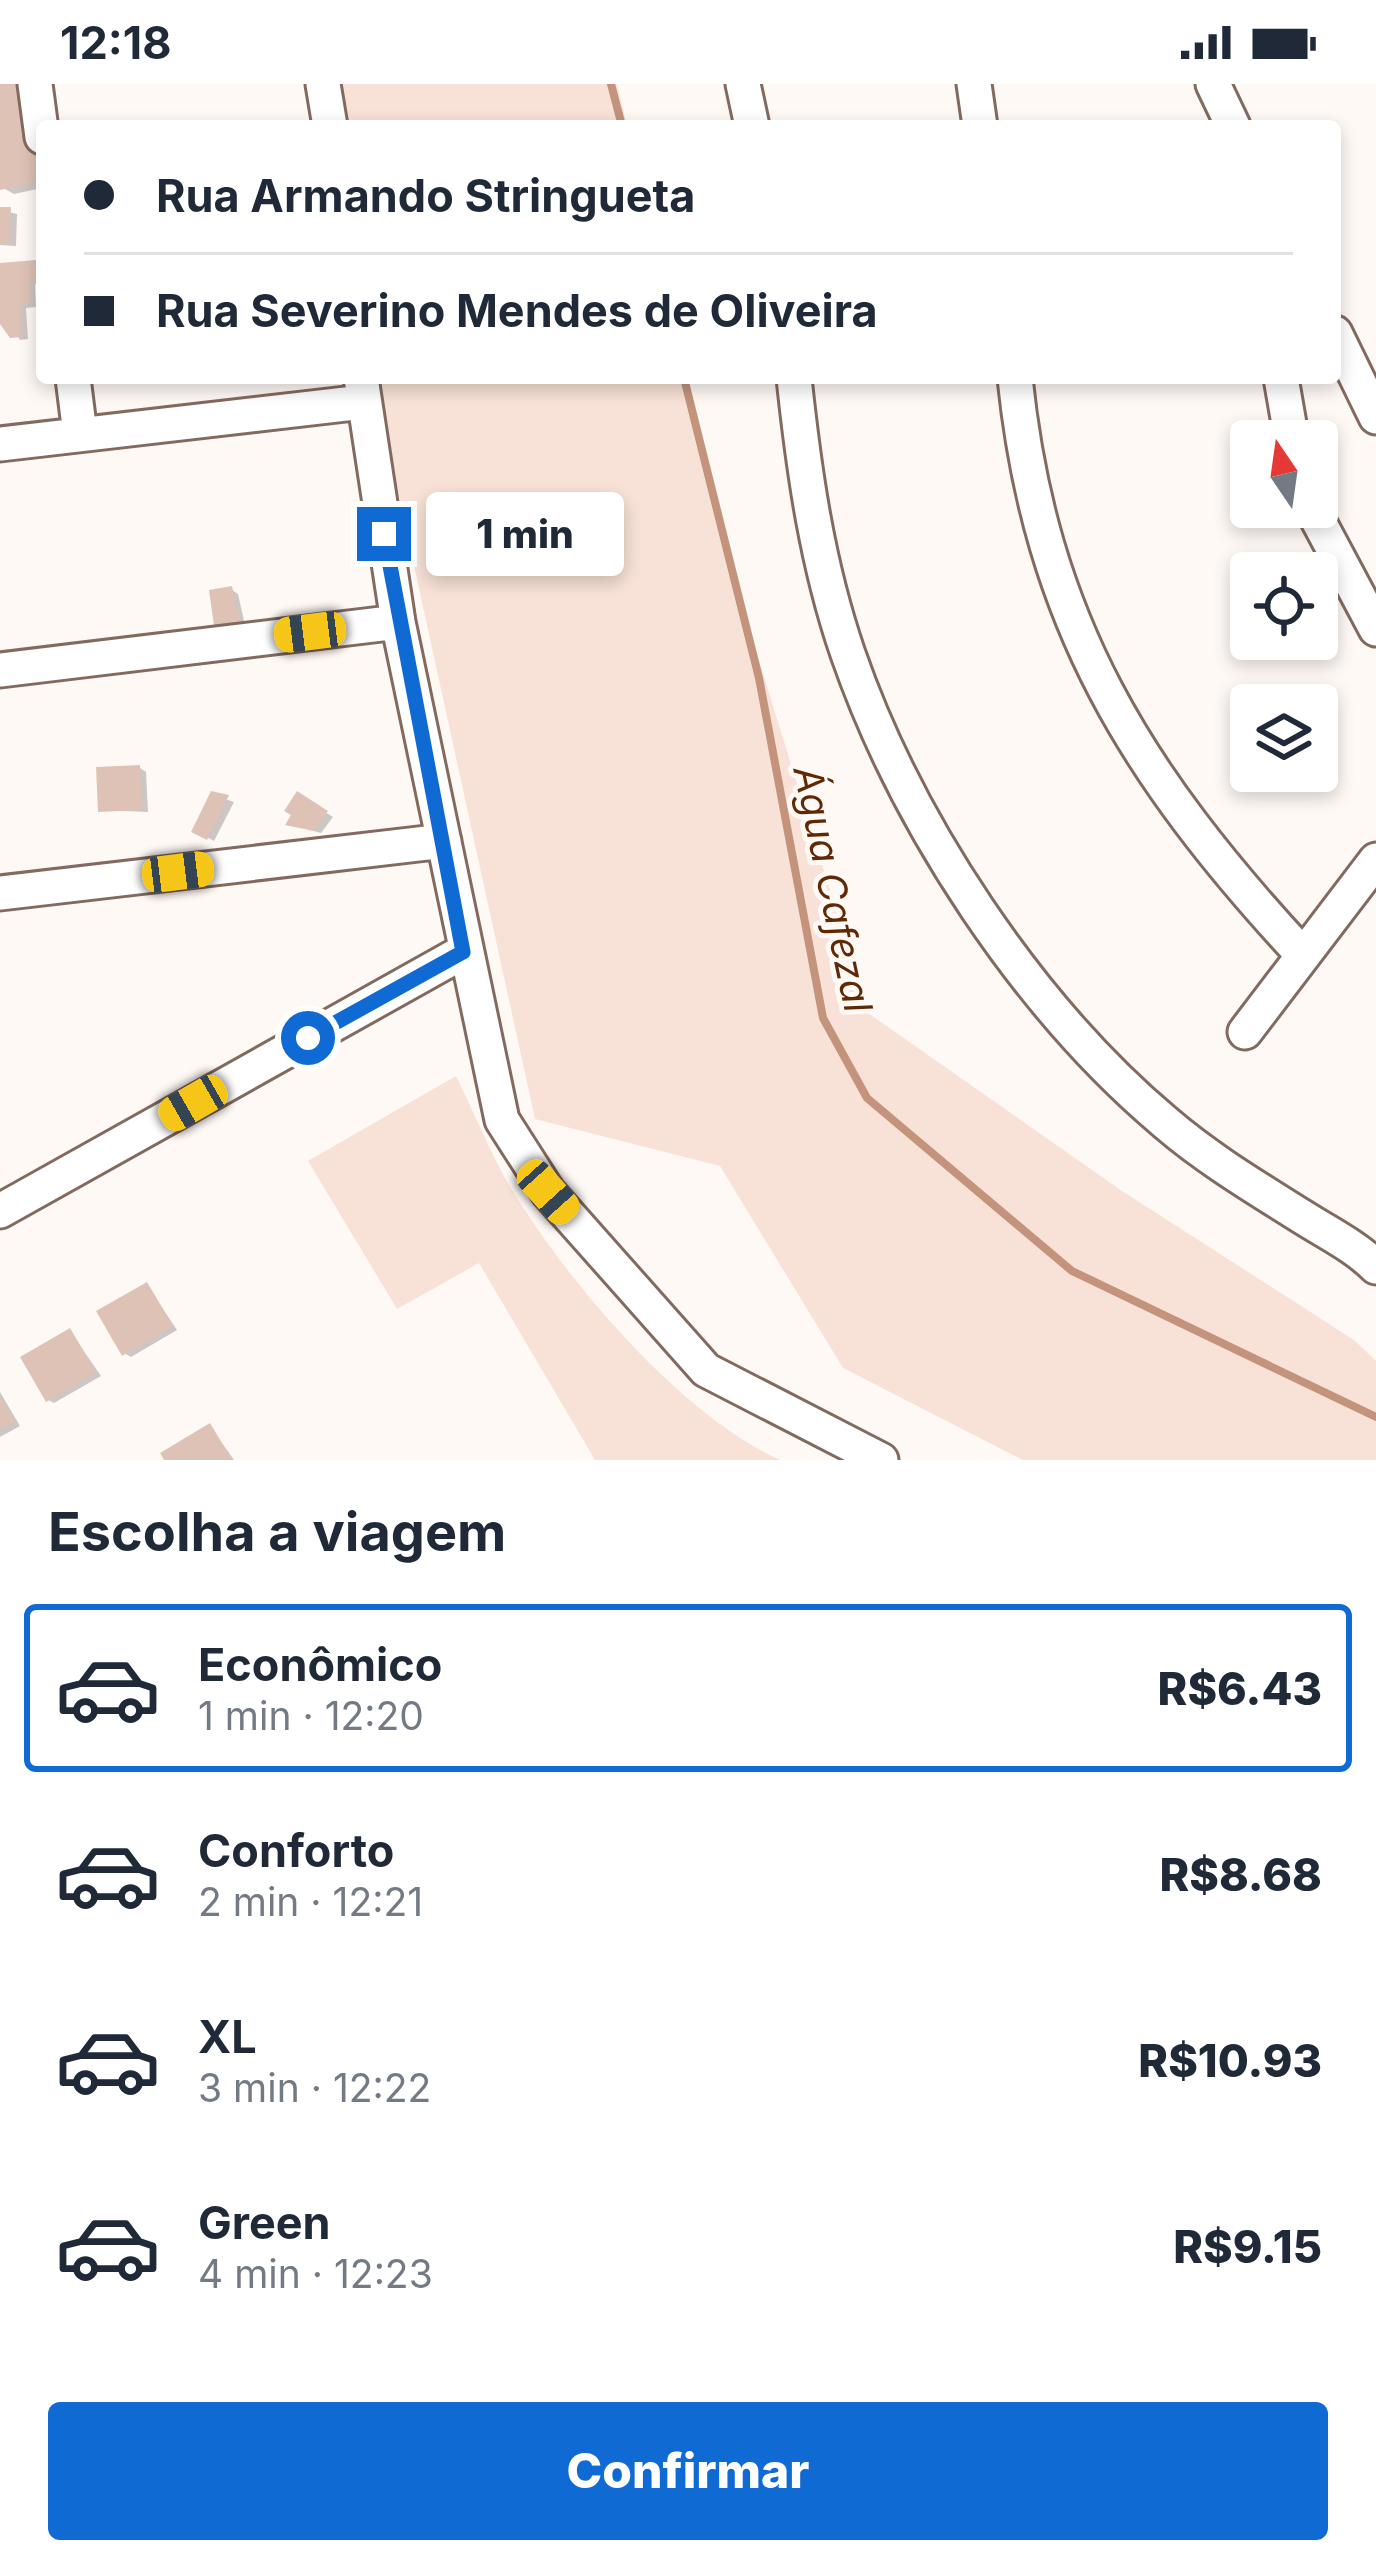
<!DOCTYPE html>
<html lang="pt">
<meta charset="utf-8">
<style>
body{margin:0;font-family:Inter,sans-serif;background:#f6f6f7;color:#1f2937;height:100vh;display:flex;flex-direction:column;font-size:45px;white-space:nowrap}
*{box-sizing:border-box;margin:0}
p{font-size:39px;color:#747a83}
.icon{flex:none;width:66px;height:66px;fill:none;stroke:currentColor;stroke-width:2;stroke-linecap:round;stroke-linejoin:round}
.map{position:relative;height:1376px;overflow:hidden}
.details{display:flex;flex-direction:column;background:#fff;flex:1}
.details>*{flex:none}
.hud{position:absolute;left:36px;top:36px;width:1305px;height:264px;border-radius:12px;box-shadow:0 6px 18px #0003;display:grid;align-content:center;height:264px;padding:0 48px;background:#fff}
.needle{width:78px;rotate:347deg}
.controls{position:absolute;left:1230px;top:336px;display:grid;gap:24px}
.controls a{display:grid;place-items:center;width:108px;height:108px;border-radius:12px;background:#fff;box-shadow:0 6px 18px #0003;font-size:60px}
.end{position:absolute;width:54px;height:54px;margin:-27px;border:15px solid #106ad4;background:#fff;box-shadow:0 0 0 6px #fff}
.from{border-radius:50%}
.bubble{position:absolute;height:84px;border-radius:12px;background:#fff;box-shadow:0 6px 18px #0003;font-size:39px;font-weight:800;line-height:84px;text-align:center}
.car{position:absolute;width:36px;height:72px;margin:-36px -18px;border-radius:15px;box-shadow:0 0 9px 3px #0007;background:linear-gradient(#f5c518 24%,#345 0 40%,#f5c518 0 76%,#345 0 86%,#f5c518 0)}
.hud b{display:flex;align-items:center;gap:42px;height:114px;font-size:45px}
.hud b+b{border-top:3px solid #e0e1e3}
.hud i{width:30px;height:30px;background:#1f2937}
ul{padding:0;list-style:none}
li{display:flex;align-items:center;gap:36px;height:168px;margin:0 24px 18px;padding:0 24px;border:6px solid transparent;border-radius:12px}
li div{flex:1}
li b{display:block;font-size:45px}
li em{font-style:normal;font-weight:800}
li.current{border-color:#106ad4}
li>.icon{width:108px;height:108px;stroke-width:1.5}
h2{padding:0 48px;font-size:54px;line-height:144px}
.cta{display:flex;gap:24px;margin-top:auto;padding:24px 48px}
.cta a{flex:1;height:138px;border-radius:12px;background:#106ad4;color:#fff;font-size:48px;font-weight:800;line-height:138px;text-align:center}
.status{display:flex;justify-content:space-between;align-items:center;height:84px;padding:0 60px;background:#fff;direction:ltr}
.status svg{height:33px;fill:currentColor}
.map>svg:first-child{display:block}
</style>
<div class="status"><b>12:18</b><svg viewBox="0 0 49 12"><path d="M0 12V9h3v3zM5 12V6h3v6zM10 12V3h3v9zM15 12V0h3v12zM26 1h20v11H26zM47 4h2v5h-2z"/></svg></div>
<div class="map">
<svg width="1376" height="1376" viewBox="0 0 1376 1376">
<rect width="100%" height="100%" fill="#fff9f6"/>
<path fill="#f8e1d6" d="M 333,0 L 617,0 L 627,42 L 339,42 Z
M 373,294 L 687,294 L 735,499 L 868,929 L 1122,1107 L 1354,1256 L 1376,1277 L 1376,1376 L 1023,1376 L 843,1284 L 720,1082 L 535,1035 Z
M 456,992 C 474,1028 489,1067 509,1101 C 566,1196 679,1330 780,1376 L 595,1376 L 479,1179 L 397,1225 L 308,1077 Z"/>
<path fill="#0003" d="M 0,0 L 42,63 L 42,104 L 14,110 L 3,104 Z
M 0,126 L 17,130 L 16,162 L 0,161 Z
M 36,179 L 42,183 L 42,199 L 35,200 L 36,223 L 26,224 L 28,255 L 20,256 L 0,225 L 0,182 Z
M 232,506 L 238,510 L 245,541 L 223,544 L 217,540 Z
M 140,684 L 146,688 L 148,728 L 101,726 Z
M 213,711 L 234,718 L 214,757 L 195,747 Z
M 298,711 L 333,733 L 321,749 L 289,740 Z
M 147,1201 L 177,1246 L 131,1273 L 124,1269 Z
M 70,1247 L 101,1292 L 54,1319 L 48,1316 Z
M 0,1308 L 20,1342 L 0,1353 Z
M 210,1342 L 234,1376 L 167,1376 Z"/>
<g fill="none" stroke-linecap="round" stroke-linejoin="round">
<path stroke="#c3937c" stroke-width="8" d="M 611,0 L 622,42
M 684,294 L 759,594 L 823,934 L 867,1014 L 1072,1187 L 1376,1333"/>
</g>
<path fill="#dec2b5" d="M 0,0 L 20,0 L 41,97 L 0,106 Z
M 0,123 L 11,123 L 10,160 L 0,159 Z
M 36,176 L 38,197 L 29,197 L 31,220 L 20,221 L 22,253 L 10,254 L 0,240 L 0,179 Z
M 232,502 L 240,538 L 214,542 L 209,506 Z
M 140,681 L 142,726 L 98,728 L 96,683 Z
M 211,707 L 229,711 L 207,756 L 191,748 Z
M 297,707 L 328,727 L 314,747 L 285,741 L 291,731 L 284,727 Z
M 147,1198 L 173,1242 L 122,1272 L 96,1227 Z
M 70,1244 L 96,1288 L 46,1318 L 20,1273 Z
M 0,1312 L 15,1338 L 0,1346 Z
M 210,1339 L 232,1376 L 164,1376 L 160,1369 Z"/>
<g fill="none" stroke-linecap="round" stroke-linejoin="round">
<defs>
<path id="minor" d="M 35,0 L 42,53
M 323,0 L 330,42
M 743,0 L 752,42
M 974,0 L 980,42
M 1213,0 L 1233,42
M 1335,249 L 1376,333
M 73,294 L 80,350
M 361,294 L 398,538 L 502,1036 L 548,1108 L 706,1286 L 881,1376
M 794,294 C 804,388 817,480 848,570 C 907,740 1028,923 1166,1039 C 1208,1075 1255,1103 1301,1132 C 1326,1148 1355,1162 1376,1183
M 1015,294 C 1040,538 1137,692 1301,869
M 1281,294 L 1292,357
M 0,360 L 363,318
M 1311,423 L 1376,545
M 0,586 L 398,538
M 0,809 L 444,757
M 1245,948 L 1376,776
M 0,1127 L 463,868"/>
</defs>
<use href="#minor" stroke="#836a5e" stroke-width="39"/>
<use href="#minor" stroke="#fff" stroke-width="33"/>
</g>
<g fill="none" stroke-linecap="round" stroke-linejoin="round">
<path stroke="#106ad4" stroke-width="15" d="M 308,954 L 463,868 L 384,450"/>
</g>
<g text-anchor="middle" stroke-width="10" stroke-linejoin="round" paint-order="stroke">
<g font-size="39" font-style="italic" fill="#602906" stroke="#fff9f6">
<text transform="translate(833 805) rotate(78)" y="14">Água Cafezal</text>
</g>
</g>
</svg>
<div class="controls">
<a><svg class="needle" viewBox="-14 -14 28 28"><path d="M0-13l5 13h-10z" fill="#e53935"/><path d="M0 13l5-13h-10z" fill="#747a83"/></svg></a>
<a><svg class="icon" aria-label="locate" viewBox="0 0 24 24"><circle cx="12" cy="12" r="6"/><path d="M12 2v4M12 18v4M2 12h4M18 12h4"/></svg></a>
<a><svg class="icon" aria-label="layers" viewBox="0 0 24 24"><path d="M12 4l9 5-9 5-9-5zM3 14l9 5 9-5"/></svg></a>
</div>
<i class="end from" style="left:308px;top:954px"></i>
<i class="end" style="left:384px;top:450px"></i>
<div class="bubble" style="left:426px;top:408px;width:198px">1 min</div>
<i class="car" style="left:310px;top:548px;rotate:263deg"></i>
<i class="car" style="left:178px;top:788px;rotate:83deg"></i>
<i class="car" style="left:193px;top:1019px;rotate:240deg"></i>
<i class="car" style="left:548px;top:1108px;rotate:138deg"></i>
<div class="hud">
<b><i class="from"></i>Rua Armando Stringueta</b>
<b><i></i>Rua Severino Mendes de Oliveira</b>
</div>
</div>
<section class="details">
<h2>Escolha a viagem</h2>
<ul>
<li class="current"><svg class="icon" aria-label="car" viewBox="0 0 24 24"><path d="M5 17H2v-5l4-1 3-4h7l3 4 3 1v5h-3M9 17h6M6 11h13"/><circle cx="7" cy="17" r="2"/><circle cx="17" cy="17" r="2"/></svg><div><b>Econômico</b><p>1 min · 12:20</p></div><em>R$6.43</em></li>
<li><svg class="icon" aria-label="car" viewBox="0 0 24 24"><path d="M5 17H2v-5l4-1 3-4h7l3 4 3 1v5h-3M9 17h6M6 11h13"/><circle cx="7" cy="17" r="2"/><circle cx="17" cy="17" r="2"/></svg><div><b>Conforto</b><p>2 min · 12:21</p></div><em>R$8.68</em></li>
<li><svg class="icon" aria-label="car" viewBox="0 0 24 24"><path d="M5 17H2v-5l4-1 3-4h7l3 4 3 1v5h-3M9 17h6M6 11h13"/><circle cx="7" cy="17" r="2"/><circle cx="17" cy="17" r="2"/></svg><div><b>XL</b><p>3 min · 12:22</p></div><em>R$10.93</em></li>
<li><svg class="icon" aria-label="car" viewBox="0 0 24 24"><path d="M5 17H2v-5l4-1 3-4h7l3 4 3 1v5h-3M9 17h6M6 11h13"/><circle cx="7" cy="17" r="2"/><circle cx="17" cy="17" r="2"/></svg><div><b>Green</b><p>4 min · 12:23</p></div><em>R$9.15</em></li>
</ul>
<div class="cta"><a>Confirmar</a></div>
</section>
